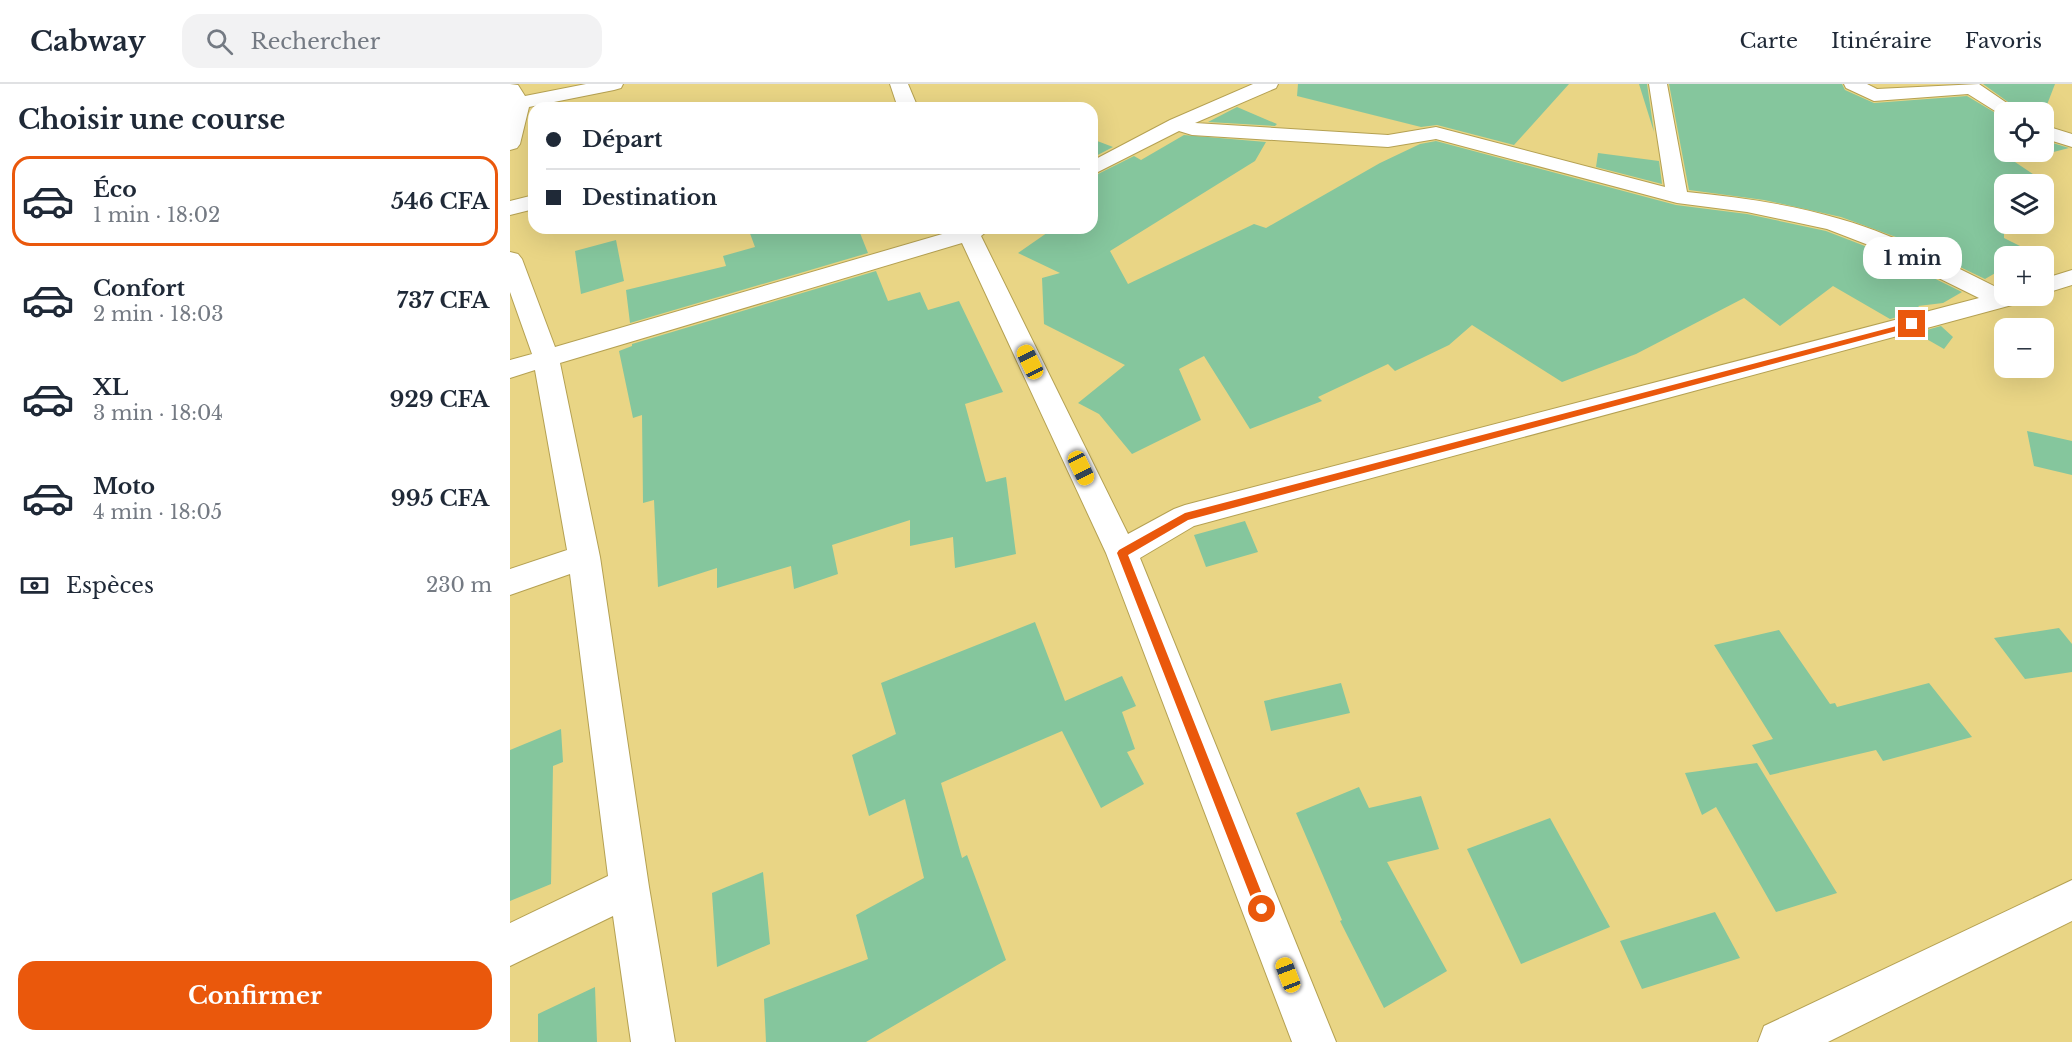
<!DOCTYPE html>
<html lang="fr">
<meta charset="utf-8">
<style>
body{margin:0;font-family:"Libre Baskerville",serif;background:#f2f2f3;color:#1f2937;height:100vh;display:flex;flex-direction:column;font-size:22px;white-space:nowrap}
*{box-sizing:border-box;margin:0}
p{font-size:20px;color:#747a83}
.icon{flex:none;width:33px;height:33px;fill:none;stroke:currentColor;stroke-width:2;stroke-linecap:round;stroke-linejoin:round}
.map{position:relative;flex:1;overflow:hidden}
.panel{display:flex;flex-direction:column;background:#fff;width:510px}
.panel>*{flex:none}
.hud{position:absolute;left:18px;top:18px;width:570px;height:132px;border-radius:18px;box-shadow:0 6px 24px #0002;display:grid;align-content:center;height:132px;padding:0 18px;background:#fff}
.fabs{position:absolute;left:1484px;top:18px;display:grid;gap:12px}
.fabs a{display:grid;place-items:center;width:60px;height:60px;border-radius:12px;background:#fff;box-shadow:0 6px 24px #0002;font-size:30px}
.end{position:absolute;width:27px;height:27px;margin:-14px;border:8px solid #ea580c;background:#fff;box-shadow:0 0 0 3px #fff}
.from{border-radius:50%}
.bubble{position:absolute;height:42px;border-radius:18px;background:#fff;box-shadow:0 6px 24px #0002;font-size:20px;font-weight:800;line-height:42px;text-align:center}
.car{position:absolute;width:18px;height:36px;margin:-18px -9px;border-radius:8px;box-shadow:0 0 4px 2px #0007;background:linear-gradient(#f5c518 24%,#345 0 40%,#f5c518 0 76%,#345 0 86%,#f5c518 0)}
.hud b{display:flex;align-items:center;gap:21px;height:57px;font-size:22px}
.hud b+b{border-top:2px solid #e0e1e3}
.hud i{width:15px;height:15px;background:#1f2937}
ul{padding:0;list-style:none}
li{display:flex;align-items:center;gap:18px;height:90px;margin:0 12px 9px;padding:0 6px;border:3px solid transparent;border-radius:18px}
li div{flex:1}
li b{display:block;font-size:22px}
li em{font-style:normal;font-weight:800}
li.current{border-color:#ea580c}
li>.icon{width:54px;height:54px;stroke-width:1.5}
h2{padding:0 18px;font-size:27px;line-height:72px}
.pay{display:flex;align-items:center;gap:15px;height:66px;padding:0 18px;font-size:22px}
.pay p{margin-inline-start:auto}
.primary-button{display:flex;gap:12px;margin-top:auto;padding:12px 18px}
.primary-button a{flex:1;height:69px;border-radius:18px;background:#ea580c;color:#fff;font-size:24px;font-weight:800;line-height:69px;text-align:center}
header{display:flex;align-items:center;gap:36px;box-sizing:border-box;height:84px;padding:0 30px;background:#fff;border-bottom:2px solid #e0e1e3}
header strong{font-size:28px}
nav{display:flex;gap:33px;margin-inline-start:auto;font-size:21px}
.search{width:420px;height:54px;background:#f2f2f3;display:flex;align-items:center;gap:15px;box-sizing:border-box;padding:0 21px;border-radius:18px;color:#747a83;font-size:22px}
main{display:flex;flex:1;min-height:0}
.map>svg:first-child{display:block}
</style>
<header>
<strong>Cabway</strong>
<div class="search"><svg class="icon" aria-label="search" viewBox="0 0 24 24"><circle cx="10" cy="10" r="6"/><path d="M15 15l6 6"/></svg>Rechercher</div>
<nav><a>Carte</a><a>Itinéraire</a><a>Favoris</a></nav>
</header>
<main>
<section class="panel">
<h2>Choisir une course</h2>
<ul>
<li class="current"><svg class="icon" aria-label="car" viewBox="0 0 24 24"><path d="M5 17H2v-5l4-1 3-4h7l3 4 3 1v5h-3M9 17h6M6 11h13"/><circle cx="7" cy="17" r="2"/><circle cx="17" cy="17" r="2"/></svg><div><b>Éco</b><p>1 min · 18:02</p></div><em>546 CFA</em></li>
<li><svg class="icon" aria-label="car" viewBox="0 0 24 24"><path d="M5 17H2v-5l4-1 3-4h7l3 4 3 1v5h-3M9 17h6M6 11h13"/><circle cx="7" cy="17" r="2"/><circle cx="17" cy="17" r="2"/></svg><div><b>Confort</b><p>2 min · 18:03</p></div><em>737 CFA</em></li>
<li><svg class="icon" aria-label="car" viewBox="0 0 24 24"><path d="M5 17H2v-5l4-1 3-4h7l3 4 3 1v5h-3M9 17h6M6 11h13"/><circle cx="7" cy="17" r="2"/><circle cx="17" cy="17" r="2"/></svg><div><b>XL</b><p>3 min · 18:04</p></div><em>929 CFA</em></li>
<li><svg class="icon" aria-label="car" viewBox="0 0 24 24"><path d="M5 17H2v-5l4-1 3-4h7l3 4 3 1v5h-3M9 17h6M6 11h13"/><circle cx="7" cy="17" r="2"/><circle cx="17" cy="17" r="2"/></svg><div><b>Moto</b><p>4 min · 18:05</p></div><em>995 CFA</em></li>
</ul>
<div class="pay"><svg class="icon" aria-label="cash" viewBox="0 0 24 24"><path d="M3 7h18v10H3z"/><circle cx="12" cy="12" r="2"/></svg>Espèces<p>230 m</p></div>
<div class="primary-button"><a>Confirmer</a></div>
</section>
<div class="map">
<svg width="1562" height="958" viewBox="0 0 1562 958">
<rect width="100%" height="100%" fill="#e9d585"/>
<path fill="#85c69d" d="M 788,0 L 1059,0 L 1004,61 L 927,41 L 911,43 L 787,12 Z
M 1129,0 L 1137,0 L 1144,48 Z
M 1159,0 L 1332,0 L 1335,6 L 1364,19 L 1457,12 L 1494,34 L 1494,68 L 1533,68 L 1533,56 L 1559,64 L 1505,78 L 1526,92 L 1494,99 L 1494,154 L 1522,168 L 1514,172 L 1494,172 L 1494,184 L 1475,195 L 1394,156 L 1331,133 L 1254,116 L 1179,106 Z
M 1473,0 L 1545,0 L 1533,31 L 1533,28 L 1512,28 Z
M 727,23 L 767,40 L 765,42 L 698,38 Z
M 674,51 L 756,58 L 745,77 L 600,167 L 618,200 L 744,140 L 756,144 L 870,79 L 910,60 L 926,57 L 1166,121 L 1237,130 L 1316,147 L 1373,169 L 1452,208 L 1433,219 L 1408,222 L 1413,226 L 1380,235 L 1323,202 L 1270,242 L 1234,214 L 1126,270 L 1052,298 L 962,241 L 939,261 L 885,287 L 878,280 L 808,313 L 812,317 L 740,345 L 694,272 L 669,285 L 691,336 L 622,370 L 589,330 L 568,319 L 615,281 L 534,240 L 532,194 L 550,189 L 508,169 L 544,144 L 582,144 L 582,93 L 624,72 L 631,76 Z
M 582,55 L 603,63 L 582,74 Z
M 1088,69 L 1149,77 L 1152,100 L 1086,83 Z
M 238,144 L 348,144 L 358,169 L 120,239 L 116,206 L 216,182 L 213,172 L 245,163 Z
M 106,156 L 114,197 L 71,210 L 65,167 Z
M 366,187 L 378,217 L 410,208 L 418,226 L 449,217 L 493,308 L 455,320 L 476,398 L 496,393 L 506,470 L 445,484 L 443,453 L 400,462 L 400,436 L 322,461 L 328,490 L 284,505 L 281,482 L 207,504 L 207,484 L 148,503 L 144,416 L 133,419 L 132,331 L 123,334 L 109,267 L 122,262 L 122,260 Z
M 1431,242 L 1443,253 L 1434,265 L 1406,249 Z
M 1517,347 L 1562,357 L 1562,391 L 1524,382 Z
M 735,437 L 748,468 L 696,483 L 684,451 Z
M 525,538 L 555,617 L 612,592 L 626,622 L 612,628 L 625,665 L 617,668 L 634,700 L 591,724 L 552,647 L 431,699 L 452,774 L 457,771 L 496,876 L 356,958 L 256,958 L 254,915 L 358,875 L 346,831 L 414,794 L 395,715 L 359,732 L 342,671 L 386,650 L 371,599 Z
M 1549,544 L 1562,560 L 1562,588 L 1515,595 L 1484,554 Z
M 1269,546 L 1320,620 L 1325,619 L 1327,623 L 1419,599 L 1462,653 L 1373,677 L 1366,666 L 1260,691 L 1242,661 L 1263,655 L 1204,561 Z
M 831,599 L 840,629 L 761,647 L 754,617 Z
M 51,645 L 53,678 L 43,682 L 41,800 L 0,817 L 0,666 Z
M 1247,679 L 1327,809 L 1266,828 L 1206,723 L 1192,731 L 1175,689 Z
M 849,703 L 859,724 L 911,712 L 929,765 L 877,778 L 937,887 L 874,924 L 830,837 L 832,836 L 786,729 Z
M 1040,734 L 1100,843 L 1011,880 L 957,765 Z
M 253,788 L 260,860 L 207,883 L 202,809 Z
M 1205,828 L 1230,874 L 1132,905 L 1110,857 Z
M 85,903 L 87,958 L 28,958 L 28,930 Z"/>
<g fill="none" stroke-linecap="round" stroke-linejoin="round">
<defs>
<path id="minor" d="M 0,0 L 8,1 L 15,12 L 76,0 L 113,0 L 111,4 L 104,6 L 19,23 L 10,60 L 7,64 L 0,66 Z
M 380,0 L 398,0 L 408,24 L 388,24 Z
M 743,0 L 768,0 L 766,4 L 685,39 L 878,51 L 926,43 L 1155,103 L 1139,0 L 1157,0 L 1177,108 C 1228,113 1280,120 1330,135 C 1387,151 1441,181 1494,207 L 1494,212 L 1518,212 L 1515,217 L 1502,221 L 684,442 L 630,474 L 826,958 L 782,958 L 596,469 L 452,159 L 50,279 L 90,473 L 139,803 L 165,958 L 121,958 L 103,832 L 0,882 L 0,839 L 98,792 L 60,490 L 0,511 L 0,485 L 57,466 L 25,286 L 0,294 L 0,276 L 22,270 L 0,208 L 0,168 L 8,170 L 12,175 L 45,263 L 446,146 L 445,144 L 481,144 L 471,152 L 618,450 L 664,425 L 675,421 L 1469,214 L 1374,167 L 1317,145 L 1237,128 L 1167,119 L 926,55 L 878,63 L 682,51 L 669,47 L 582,91 L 582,77 L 660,36 Z
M 1334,0 L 1357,0 L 1367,5 L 1469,0 L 1510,28 L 1494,28 L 1493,32 L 1458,10 L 1364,17 L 1336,4 Z
M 1533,41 L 1562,50 L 1562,63 L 1533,54 Z
M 24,111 L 24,125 L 0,131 L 0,117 Z
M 1562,186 L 1562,201 L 1533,210 L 1533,195 Z
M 1562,796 L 1562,837 L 1318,958 L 1248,958 L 1254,942 Z"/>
</defs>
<use href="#minor" stroke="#b5a152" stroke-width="2"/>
<use href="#minor" fill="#fff" fill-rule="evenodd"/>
</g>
<path fill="#ea580c" d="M 1402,238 L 1405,238 L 1405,242 L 678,436 L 618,471 L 758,825 L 756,829 L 752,831 L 747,829 L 607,469 L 609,466 L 675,429 Z"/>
</svg>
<div class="fabs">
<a><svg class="icon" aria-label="locate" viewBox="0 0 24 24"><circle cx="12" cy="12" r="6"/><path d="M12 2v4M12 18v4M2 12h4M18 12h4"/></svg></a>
<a><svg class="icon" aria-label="layers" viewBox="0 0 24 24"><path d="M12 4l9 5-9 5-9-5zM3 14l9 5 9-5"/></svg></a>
<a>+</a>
<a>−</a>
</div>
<i class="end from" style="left:752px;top:825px"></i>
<i class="end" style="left:1402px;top:240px"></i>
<div class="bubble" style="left:1353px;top:153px;width:99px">1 min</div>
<i class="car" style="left:520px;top:278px;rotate:334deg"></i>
<i class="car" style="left:571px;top:384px;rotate:154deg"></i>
<i class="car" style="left:778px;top:891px;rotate:339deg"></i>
<div class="hud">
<b><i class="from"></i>Départ</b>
<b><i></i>Destination</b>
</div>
</div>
</main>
